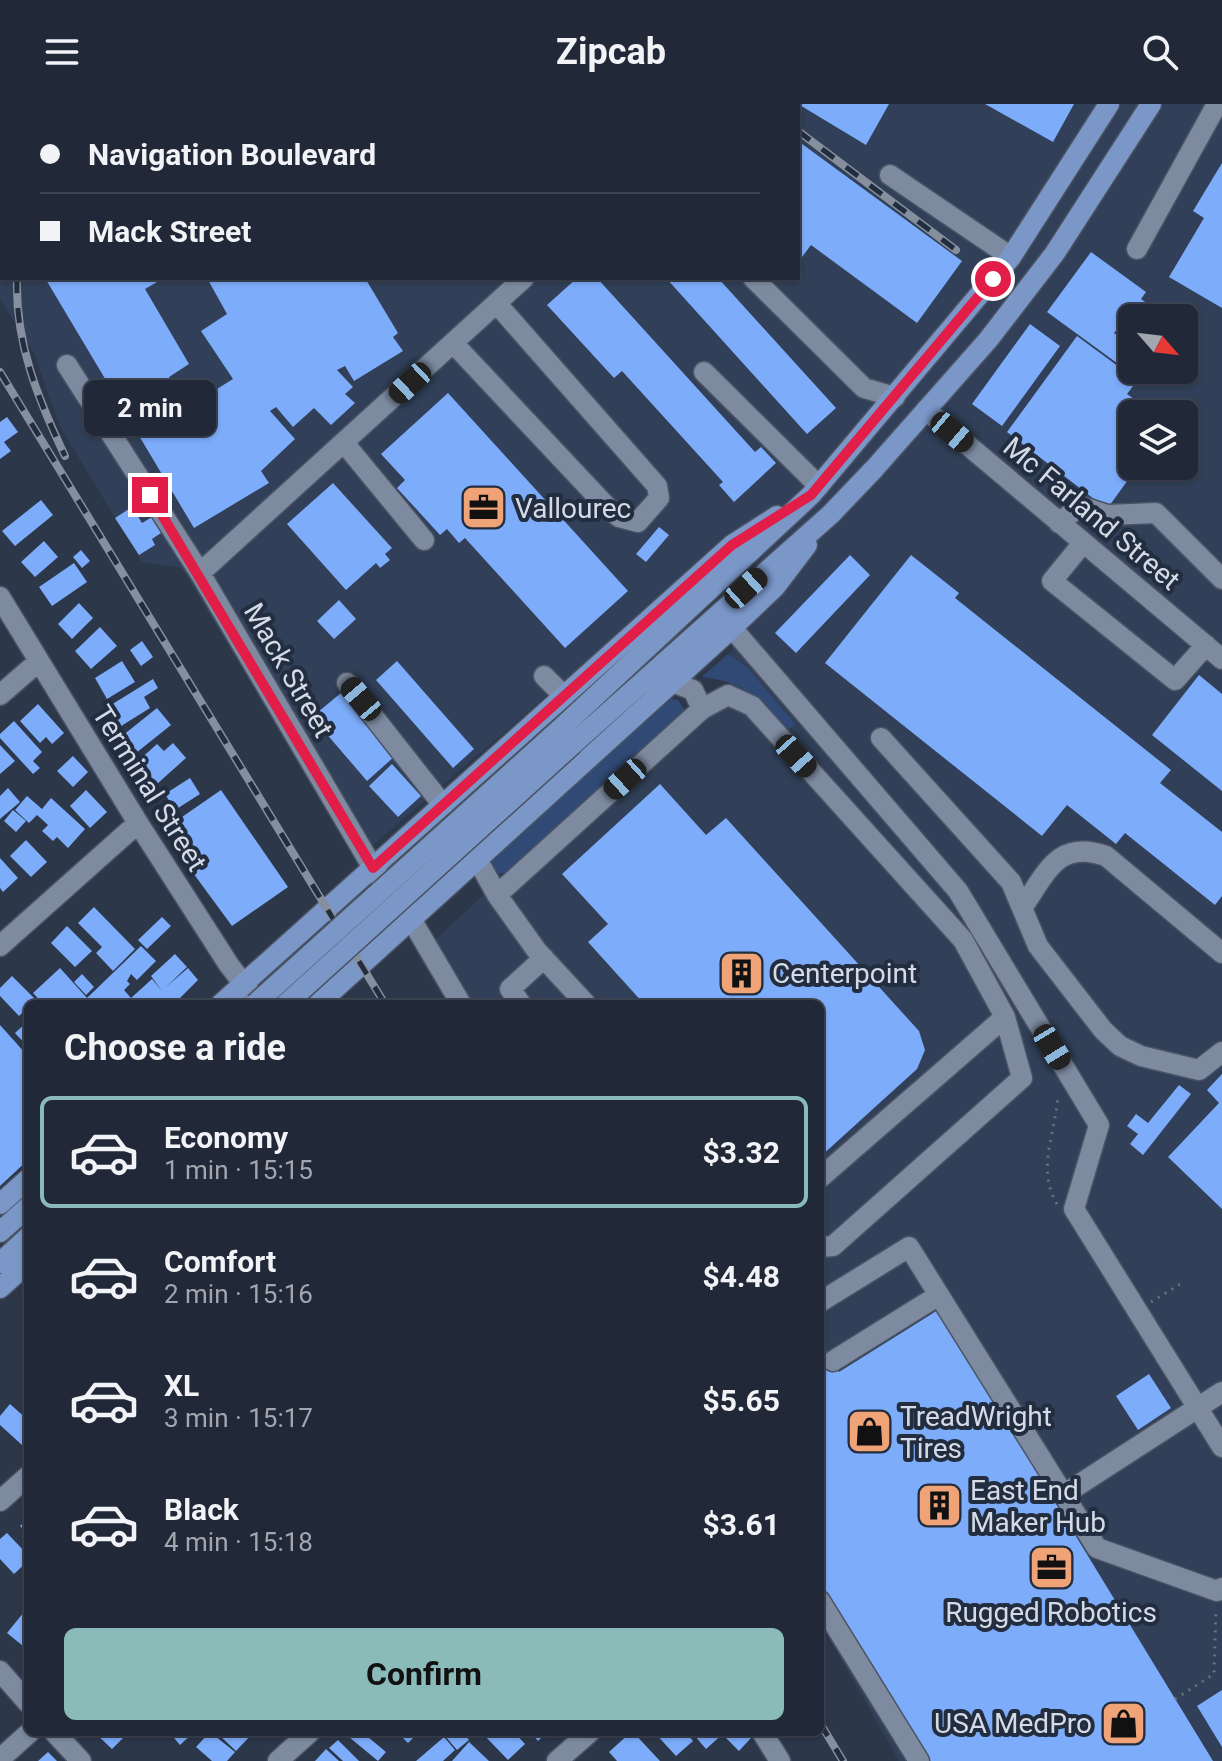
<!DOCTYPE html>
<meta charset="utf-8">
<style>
body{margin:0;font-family:Roboto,sans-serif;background:#2d3543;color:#f1f3f6;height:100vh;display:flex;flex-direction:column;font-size:30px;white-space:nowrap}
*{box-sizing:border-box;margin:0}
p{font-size:26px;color:#a2a6ae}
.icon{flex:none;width:44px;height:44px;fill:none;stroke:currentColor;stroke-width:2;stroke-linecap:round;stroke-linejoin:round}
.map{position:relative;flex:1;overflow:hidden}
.details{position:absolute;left:24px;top:896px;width:800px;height:736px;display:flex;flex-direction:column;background:#212938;border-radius:12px;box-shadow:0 2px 6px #0004,0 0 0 2px #3e4553}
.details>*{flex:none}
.guide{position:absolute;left:0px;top:0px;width:800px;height:176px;box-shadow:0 2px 6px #0004,0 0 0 2px #3e4553;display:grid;align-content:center;height:176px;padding:0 40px;background:#212938}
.needle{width:52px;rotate:118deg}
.buttons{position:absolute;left:1118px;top:200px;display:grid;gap:16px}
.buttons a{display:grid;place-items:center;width:80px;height:80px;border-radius:12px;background:#212938;box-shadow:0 2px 6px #0004,0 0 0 2px #3e4553;font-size:40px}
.end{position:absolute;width:36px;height:36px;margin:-18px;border:10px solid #e11d48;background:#fff;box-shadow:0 0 0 4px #fff}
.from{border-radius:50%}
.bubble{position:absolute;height:56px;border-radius:12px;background:#212938;box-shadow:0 2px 6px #0004,0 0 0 2px #3e4553;font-size:26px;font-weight:700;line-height:56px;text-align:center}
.car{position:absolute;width:24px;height:48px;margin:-24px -12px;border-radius:10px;box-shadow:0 0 6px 2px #0007;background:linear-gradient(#222 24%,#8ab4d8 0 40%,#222 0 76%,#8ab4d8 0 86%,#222 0)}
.guide b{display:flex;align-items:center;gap:28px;height:76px;font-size:30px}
.guide b+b{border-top:2px solid #3e4553}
.guide i{width:20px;height:20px;background:#f1f3f6}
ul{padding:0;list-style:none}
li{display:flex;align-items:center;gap:24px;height:112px;margin:0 16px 12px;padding:0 24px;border:4px solid transparent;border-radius:12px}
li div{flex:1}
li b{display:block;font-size:30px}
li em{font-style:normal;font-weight:700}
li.selected{border-color:#8bbbb9}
li>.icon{width:72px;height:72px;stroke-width:1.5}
h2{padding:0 40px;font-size:36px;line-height:96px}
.button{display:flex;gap:16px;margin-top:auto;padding:16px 40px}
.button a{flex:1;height:92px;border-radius:12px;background:#8bbbb9;color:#111;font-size:32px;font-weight:700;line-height:92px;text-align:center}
header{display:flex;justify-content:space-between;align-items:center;height:104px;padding:0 40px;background:#212938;font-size:36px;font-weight:700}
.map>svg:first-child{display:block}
</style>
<header><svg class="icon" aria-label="menu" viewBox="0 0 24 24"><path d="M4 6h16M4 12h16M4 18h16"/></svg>Zipcab<svg class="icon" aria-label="search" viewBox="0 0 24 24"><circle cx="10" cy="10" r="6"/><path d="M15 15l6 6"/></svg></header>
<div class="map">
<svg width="1222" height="1657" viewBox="0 0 1222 1657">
<rect width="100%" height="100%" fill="#2c374a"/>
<path fill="#314058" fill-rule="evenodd" d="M 0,0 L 1222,0 L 1222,1657 L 899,1657 L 820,1518 L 820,900 L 448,900 L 418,851 L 685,607 L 734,577 L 750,589 L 786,628 L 747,563 L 728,550 L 749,530 L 699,460 L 358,754 L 182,464 L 142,458 L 60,323 L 34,249 L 0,195 ZM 2,2 L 798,2 L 798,174 L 2,174 ZM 1132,214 L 1184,214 L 1184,266 L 1132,266 ZM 1132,310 L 1184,310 L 1184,362 L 1132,362 Z"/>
<path fill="#314a75" d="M 728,550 L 747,563 L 795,620 L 786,628 C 755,594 751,579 702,573 Z
M 671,595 L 678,596 L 685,607 L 508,768 L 498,770 L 491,765 L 489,757 Z"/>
<path fill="#7dacfa" d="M 798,0 L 889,0 L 866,41 Z
M 985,0 L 1074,0 L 1053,38 Z
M 798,37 L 962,157 L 917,219 L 811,141 L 802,153 L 798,151 Z
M 1222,59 L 1222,204 L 1169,173 L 1204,114 L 1193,107 Z
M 1091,148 L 1146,188 L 1141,195 L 1167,214 L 1132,214 L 1132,231 L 1120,222 L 1114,229 L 1132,242 L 1132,270 L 1047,208 Z
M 45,174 L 164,174 L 145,185 L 189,260 L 169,273 L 188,303 L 233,275 L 201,227 L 227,210 L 207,174 L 365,174 L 398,229 L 393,233 L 403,247 L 354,277 L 345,262 L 337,266 L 353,283 L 345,290 L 355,299 L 331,321 L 314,304 L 293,323 L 276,303 L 270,307 L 295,335 L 261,367 L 269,379 L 194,424 Z
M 577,174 L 597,174 L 755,348 L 761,343 L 776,359 L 734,398 L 719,381 L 723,378 L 622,267 L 614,274 L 547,201 Z
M 666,174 L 718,174 L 836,304 L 807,330 Z
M 1030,220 L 1060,242 L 1002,322 L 972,300 Z
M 1077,232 L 1130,271 L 1136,278 L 1127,290 L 1155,310 L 1132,310 L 1132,362 L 1138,362 L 1107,405 L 1007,328 Z
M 448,289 L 628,487 L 565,544 L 465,434 L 459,439 L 447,425 L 440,431 L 397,384 L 405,376 L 381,350 Z
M 7,313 L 18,328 L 4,338 L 11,347 L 0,355 L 0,318 Z
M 333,379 L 392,444 L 385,450 L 390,456 L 380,464 L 376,459 L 346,486 L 287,420 Z
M 41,396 L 53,411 L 15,442 L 2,427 Z
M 132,403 L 142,419 L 154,412 L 164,427 L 152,435 L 155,441 L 139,451 L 115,414 Z
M 659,423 L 669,431 L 646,458 L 636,450 Z
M 44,437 L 58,453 L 35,473 L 21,458 Z
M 81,446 L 90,457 L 82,464 L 73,453 Z
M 850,451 L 870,471 L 796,549 L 775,529 Z
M 911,451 L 959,489 L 955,494 L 1171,666 L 1160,679 L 1222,728 L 1222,792 L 1215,801 L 1125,729 L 1116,740 L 1067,701 L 1042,732 L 825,559 Z
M 74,459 L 87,478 L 52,502 L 39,483 Z
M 339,496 L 356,515 L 334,535 L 317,517 Z
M 79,499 L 93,514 L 72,535 L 58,520 Z
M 100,523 L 117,542 L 91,565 L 75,547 Z
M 142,537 L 153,553 L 141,562 L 130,546 Z
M 122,557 L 135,578 L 107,595 L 95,574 Z
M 397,557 L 474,645 L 453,664 L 376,576 Z
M 1199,571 L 1222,590 L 1222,687 L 1152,631 Z
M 153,575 L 158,584 L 144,593 L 150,604 L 118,624 L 106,604 Z
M 341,589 L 395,652 L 367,677 L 312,613 Z
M 38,600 L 64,629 L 52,640 L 46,633 L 40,639 L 20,617 Z
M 157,604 L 171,621 L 136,649 L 122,632 Z
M 14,617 L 42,648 L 33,657 L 40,664 L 33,670 L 0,634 L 0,630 Z
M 173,639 L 186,654 L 157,680 L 138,657 L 157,640 L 164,647 Z
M 0,641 L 15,657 L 0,670 Z
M 73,652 L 88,668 L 73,683 L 57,667 Z
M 392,660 L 421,692 L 398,713 L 369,682 Z
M 190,674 L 200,690 L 175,706 L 165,690 Z
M 660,680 L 706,731 L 726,714 L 919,927 L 925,946 L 917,965 L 820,1053 L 820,900 L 644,900 L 588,838 L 608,820 L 562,770 Z
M 8,684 L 20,698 L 0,715 L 0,692 Z
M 86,686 L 107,708 L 90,724 L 70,702 Z
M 221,686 L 288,783 L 232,822 L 185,758 L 191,753 L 169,722 Z
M 27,692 L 42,705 L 51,694 L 85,725 L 68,744 L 57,733 L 53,737 L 42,727 L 48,721 L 37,711 L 29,719 L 15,706 Z
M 13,706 L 26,717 L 16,728 L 4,717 Z
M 26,736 L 47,758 L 31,773 L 10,752 Z
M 0,754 L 18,774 L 3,788 L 0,784 Z
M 94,803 L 135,845 L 113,867 L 96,849 L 102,843 L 78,819 Z
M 162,813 L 171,822 L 147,845 L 138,836 Z
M 67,822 L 92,847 L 75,863 L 51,839 Z
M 141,842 L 156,857 L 137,876 L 131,870 L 127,877 L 130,880 L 124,886 L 131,894 L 152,875 L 162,887 L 151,872 L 175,850 L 187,863 L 166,883 L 188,864 L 198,876 L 174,900 L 43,900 L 33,889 L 60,864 L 87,894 Z
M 82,870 L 94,883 L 86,891 L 74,878 Z
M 12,872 L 36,896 L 19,912 L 0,892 L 0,884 Z
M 28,917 L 28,943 L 15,929 Z
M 0,921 L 26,950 L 28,948 L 28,1056 L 0,1082 Z
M 1222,970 L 1222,1105 L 1168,1053 L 1219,999 L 1207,986 Z
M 1179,981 L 1191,990 L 1143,1051 L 1130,1040 L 1138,1030 L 1127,1022 L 1136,1010 L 1148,1019 Z
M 938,1206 L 1213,1657 L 926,1657 L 820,1482 L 820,1244 L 823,1242 L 839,1268 Z
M 1149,1270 L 1171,1304 L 1138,1326 L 1116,1292 Z
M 10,1300 L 28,1316 L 28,1334 L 22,1341 L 0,1321 L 0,1312 Z
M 28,1414 L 28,1430 L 20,1422 Z
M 7,1429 L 28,1451 L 28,1457 L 14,1470 L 0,1455 L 0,1435 Z
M 28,1503 L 28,1537 L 23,1542 L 7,1529 Z
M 1222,1586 L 1222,1643 L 1197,1602 Z
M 94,1628 L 125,1628 L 127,1630 L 112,1645 Z
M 169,1628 L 194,1628 L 180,1641 Z
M 210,1628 L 235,1648 L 227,1657 L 212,1657 L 196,1643 Z
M 220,1628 L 254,1628 L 236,1647 L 218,1630 Z
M 343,1628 L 362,1628 L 386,1648 L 378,1657 Z
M 401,1628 L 419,1628 L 408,1639 L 399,1630 Z
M 449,1628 L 463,1628 L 469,1636 L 457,1646 L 445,1632 Z
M 481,1628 L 514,1628 L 525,1640 L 508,1656 Z
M 530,1628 L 547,1628 L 538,1637 Z
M 631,1628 L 633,1628 L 660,1657 L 617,1657 L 609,1648 Z
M 654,1628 L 686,1628 L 693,1637 L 676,1652 Z
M 697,1628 L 725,1628 L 706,1645 L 694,1631 Z
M 730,1628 L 745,1628 L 751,1634 L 739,1647 L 725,1633 Z
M 444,1633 L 455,1646 L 443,1657 L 416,1657 Z
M 338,1636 L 359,1657 L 343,1657 L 329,1644 Z
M 469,1638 L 489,1657 L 452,1657 Z
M 326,1645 L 339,1657 L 315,1657 Z
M 48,1648 L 57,1657 L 38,1657 Z"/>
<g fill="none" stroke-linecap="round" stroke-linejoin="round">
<defs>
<path id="minor" d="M 685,2 L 687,0
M 890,71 L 1011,153
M 1137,145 L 1217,0
M 753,174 L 864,284 L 895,293
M 453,239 L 609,405 L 619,413 L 638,418 L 659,394 L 657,382 L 497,200
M 67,261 L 200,469 L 373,764 L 411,815 L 461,900
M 704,268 L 819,382
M 926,306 L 1222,555
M 345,340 L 424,436
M 1059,419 L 1080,402 L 1107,411 L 1156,409 L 1222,475
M 1083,439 L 1052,477 L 1175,576 L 1206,541
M 200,469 L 524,174
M 0,493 L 138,719 L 229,861 L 259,900
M 732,524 L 958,787 L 1099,1021 L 1074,1105 L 1222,1343
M 544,572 L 564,592
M 347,579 L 443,701
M 0,591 L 38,558
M 702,605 L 728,591 L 752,602 L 963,836 L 1005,913 L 820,1074
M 881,634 L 1011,778 L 1038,842 L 1103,926 L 1120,942 L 1141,952 L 1199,966 L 1222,948
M 477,755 L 497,791 L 702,605 L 693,586 L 672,578
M 497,791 L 537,847 L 586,900
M 1022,804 C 1047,769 1057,735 1106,752 L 1222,849
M 0,842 L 138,719
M 521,900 L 510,885 L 544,854
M 820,1143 L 833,1142 L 1022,974 L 1005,913
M 820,1198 L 909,1143 L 1097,1444 L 1217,1487 L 1222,1484
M 833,1257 L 939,1191
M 1063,1391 L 1222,1288
M 0,1397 L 28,1372
M 820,1497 L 919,1657
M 0,1567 L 28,1599
M 54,1628 L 81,1657
M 762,1628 L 780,1657
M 0,1655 L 30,1628
M 278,1657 L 310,1628
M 557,1657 L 590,1628"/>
<path id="major" d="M 559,626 L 811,391 L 1011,153 L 1109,0
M 573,640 L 831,410 L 874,365 L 988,236 L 1055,149 L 1151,0
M 221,900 L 732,441 L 777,412
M 318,900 L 732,524 L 775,483 L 807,441
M 0,1100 L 28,1075
M 0,1128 L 28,1103
M 0,1159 L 28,1133
M 0,1184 L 28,1159"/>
</defs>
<use href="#minor" stroke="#4a5363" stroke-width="23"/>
<use href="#major" stroke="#4a5363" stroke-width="23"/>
<path stroke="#677181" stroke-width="3" stroke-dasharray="2 6" stroke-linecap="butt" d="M 1057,1100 C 1036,1065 1056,1027 1058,991
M 1151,1198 L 1182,1179
M 1175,1595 L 1214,1570 L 1216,1505"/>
<use href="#minor" stroke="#7d8aa0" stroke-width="20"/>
<use href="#major" stroke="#7a97c8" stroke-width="20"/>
<defs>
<path id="rail" d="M 763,0 L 766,2
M 66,2 L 68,0
M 798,27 L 956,146
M 17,174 C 15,239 38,295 65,352
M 0,268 L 385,900
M 820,1619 L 843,1657"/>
</defs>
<use href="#rail" stroke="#868f9e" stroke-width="8"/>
<use href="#rail" stroke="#222d3f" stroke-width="5" stroke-dasharray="15" stroke-linecap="butt"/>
<defs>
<path id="major-bridge" d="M 255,900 L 559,626
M 286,900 L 573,640"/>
</defs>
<use href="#major-bridge" stroke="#4a5363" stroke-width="23" stroke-linecap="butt"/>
<use href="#major-bridge" stroke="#7a97c8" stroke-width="20"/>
</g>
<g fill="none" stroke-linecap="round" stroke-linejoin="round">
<path stroke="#e11d48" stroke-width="10" d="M 150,391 L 373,764 L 732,441 L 811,391 L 993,175"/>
</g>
<defs>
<symbol id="office-square" viewBox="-11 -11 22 22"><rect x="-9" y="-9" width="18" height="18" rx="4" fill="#efa377" stroke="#222d3f"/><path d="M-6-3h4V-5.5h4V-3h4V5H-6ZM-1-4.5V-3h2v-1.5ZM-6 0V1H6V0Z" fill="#111"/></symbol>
<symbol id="building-square" viewBox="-11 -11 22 22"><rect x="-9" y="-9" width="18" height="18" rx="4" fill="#efa377" stroke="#222d3f"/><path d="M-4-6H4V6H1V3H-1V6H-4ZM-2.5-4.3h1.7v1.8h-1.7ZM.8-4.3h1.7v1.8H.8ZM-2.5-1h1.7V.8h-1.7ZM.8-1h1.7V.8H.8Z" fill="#111"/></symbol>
<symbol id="shop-square" viewBox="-11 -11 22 22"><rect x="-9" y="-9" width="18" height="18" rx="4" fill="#efa377" stroke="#222d3f"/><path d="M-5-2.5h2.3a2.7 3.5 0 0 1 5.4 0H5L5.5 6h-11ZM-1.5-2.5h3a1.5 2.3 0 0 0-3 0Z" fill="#111"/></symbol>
</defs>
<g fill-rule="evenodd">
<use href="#office-square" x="458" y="378" width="51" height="51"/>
<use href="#building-square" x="716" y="844" width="51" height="51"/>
<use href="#shop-square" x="844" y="1302" width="51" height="51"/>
<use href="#building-square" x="914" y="1376" width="51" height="51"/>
<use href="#office-square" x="1026" y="1438" width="51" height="51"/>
<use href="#shop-square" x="1098" y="1594" width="51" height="51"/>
</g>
<g text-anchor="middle" stroke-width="8" stroke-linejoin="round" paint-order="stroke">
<g font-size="28" fill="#d4dbe7" stroke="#222d3f" text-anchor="start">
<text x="515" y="414">Vallourec</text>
<text x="772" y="879">Centerpoint</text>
<text x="900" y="1322">TreadWright<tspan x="900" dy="32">Tires</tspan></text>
<text x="970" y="1396">East End<tspan x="970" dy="32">Maker Hub</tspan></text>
<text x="1051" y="1518" text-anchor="middle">Rugged Robotics</text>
<text x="1092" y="1629" text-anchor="end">USA MedPro</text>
</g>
<g font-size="28" fill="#d4dbe7" stroke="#222d3f">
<text transform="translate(1092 409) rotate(40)" y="10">Mc Farland Street</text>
<text transform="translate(289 566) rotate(60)" y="10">Mack Street</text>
<text transform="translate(150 684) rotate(58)" y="10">Terminal Street</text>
</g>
</g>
</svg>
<div class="buttons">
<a><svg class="needle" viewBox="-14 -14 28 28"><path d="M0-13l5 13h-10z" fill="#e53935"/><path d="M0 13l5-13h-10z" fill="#a2a6ae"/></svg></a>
<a><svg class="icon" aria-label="layers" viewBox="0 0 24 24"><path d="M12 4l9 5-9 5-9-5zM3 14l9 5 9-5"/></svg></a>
</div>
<i class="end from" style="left:993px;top:175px"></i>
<i class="end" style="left:150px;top:391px"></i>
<div class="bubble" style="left:84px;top:276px;width:132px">2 min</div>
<i class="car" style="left:410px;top:279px;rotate:227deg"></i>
<i class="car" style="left:952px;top:328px;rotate:130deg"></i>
<i class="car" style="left:746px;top:484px;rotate:48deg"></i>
<i class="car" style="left:361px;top:595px;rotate:320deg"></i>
<i class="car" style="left:796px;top:652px;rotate:138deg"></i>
<i class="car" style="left:625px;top:675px;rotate:228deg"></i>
<i class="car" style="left:1052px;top:943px;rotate:149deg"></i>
<div class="guide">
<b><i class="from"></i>Navigation Boulevard</b>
<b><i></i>Mack Street</b>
</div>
<section class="details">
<h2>Choose a ride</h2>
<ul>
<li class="selected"><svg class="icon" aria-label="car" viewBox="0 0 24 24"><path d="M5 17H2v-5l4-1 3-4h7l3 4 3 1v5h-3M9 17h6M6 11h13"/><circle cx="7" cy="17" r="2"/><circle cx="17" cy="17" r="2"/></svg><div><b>Economy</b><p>1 min · 15:15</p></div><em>$3.32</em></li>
<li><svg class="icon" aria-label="car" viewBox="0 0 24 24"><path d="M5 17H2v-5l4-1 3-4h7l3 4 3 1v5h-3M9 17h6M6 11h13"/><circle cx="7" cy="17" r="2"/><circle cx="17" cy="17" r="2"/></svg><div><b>Comfort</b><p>2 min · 15:16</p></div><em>$4.48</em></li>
<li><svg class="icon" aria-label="car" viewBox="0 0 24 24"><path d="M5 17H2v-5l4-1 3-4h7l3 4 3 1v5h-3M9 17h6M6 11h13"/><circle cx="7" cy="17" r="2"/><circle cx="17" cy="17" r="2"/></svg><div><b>XL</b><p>3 min · 15:17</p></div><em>$5.65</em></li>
<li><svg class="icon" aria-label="car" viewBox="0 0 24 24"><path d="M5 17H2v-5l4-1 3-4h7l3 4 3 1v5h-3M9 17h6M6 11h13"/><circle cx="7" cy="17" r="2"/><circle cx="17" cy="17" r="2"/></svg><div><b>Black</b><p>4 min · 15:18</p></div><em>$3.61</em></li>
</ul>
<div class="button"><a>Confirm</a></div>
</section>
</div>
